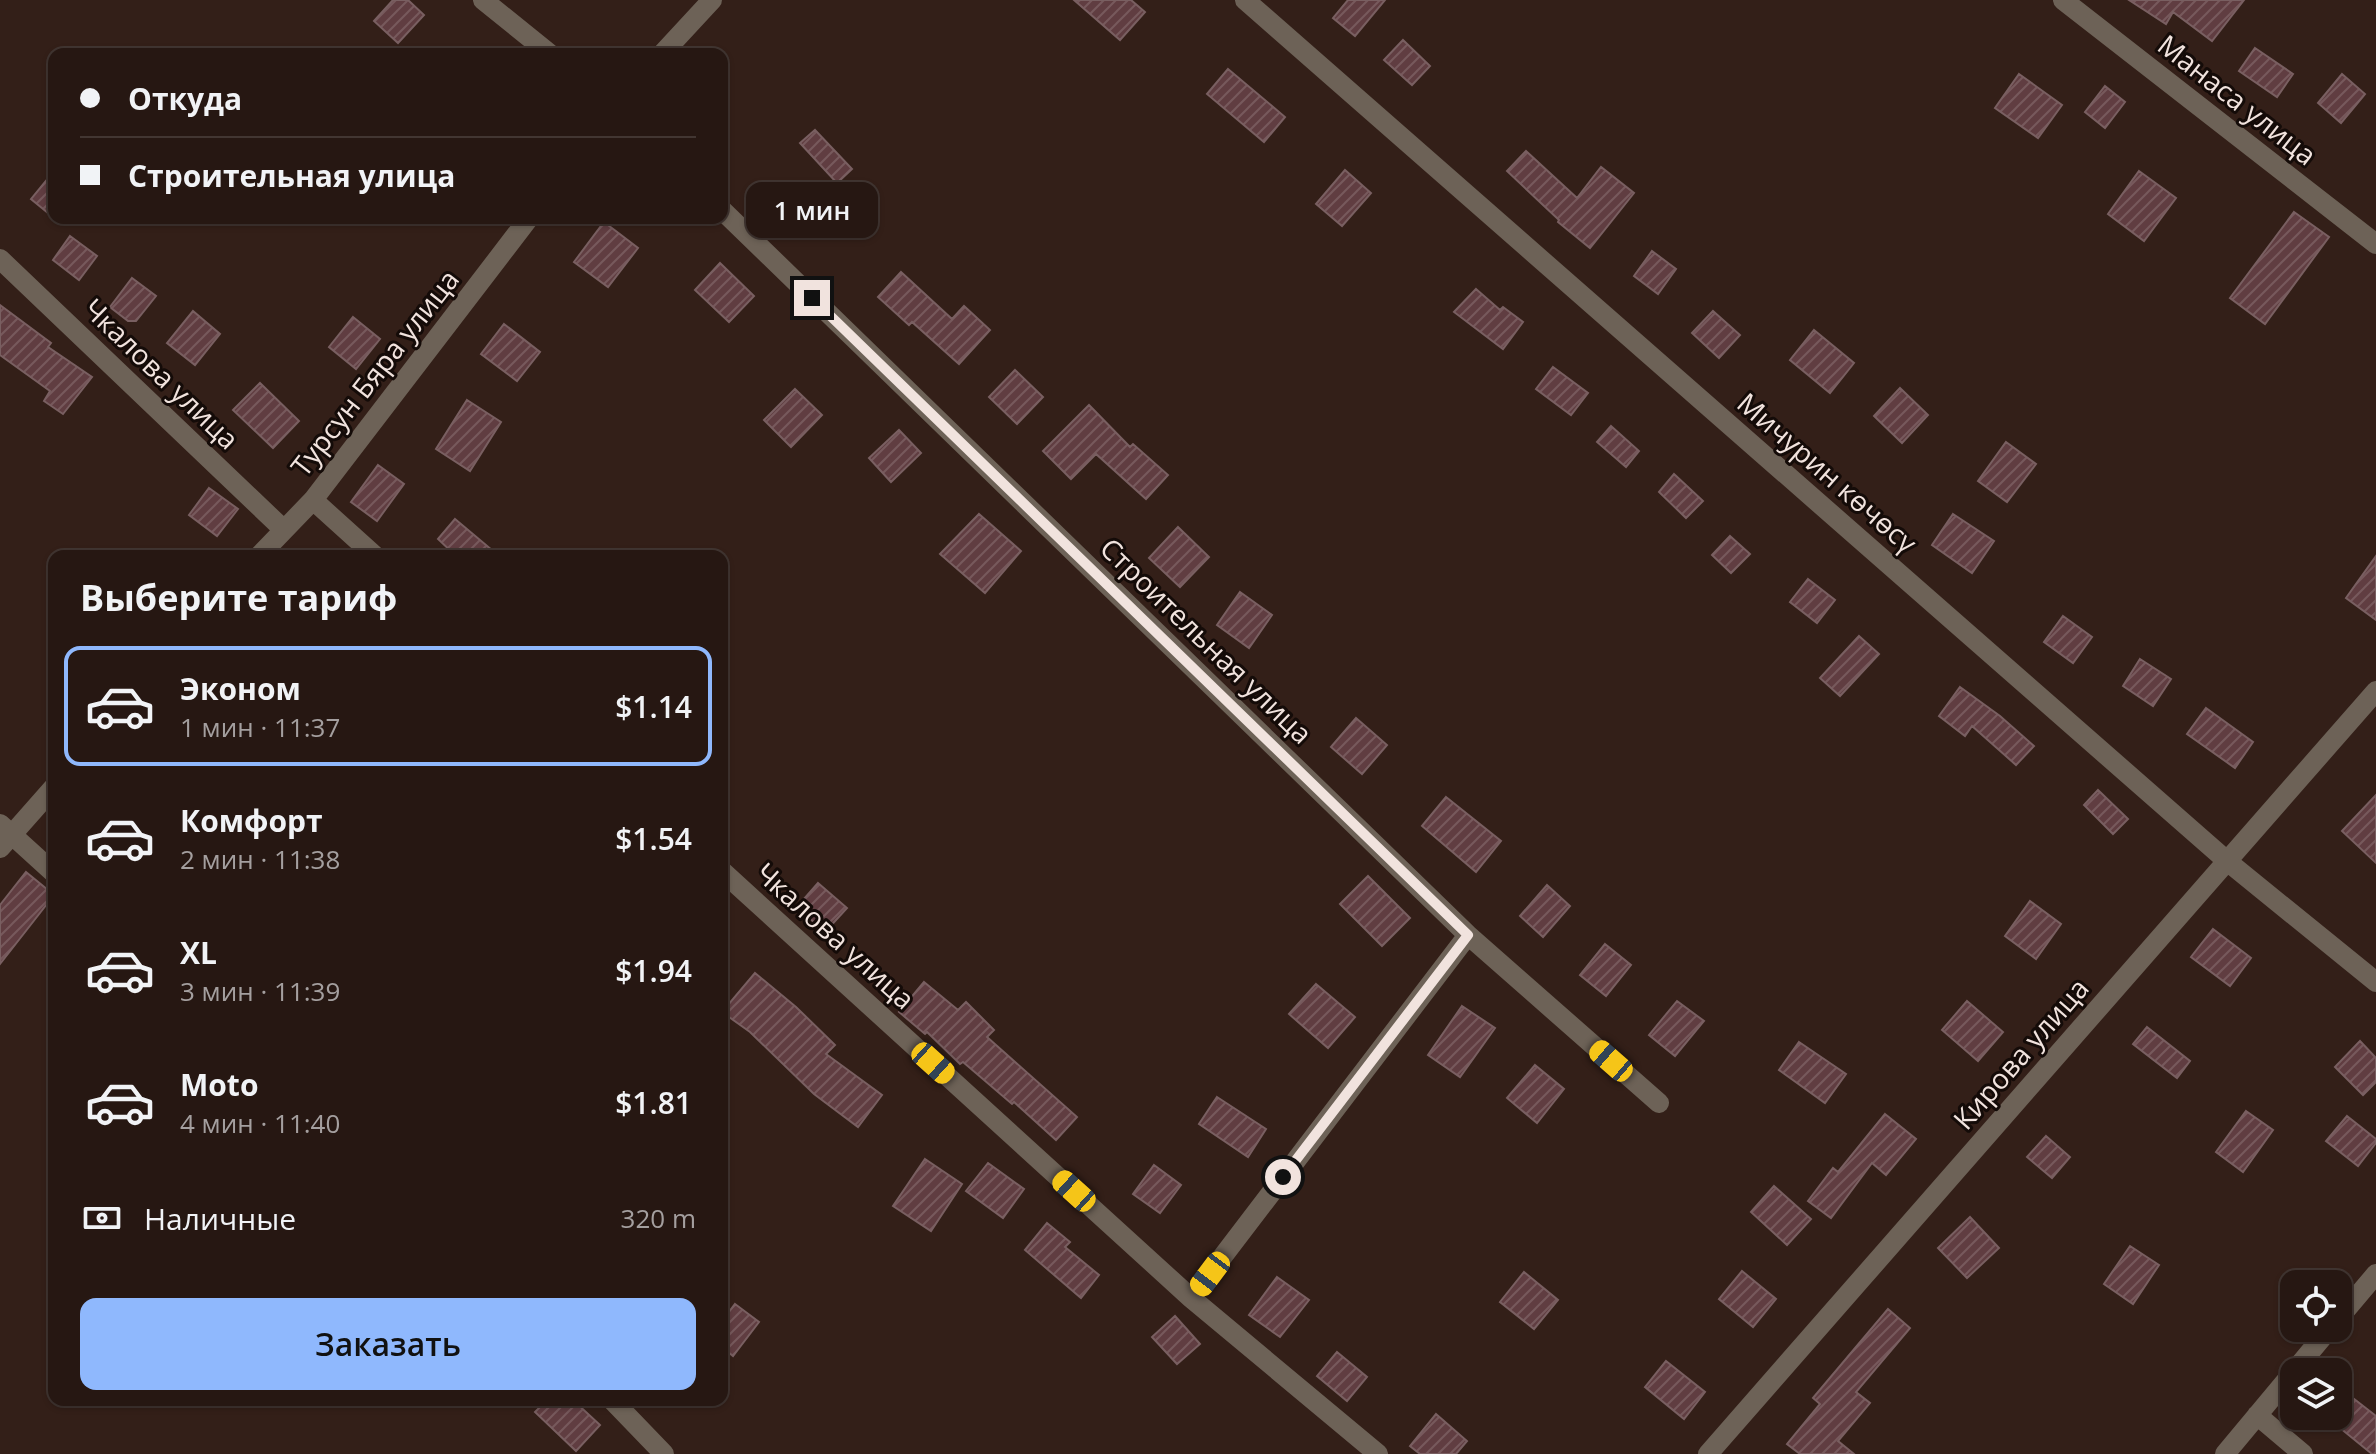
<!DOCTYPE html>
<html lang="ru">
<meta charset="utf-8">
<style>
body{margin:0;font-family:"Open Sans",sans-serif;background:#322420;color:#f1f3f6;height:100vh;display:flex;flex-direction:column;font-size:30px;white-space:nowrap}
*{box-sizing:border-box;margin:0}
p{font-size:26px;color:#a49f9f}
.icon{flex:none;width:44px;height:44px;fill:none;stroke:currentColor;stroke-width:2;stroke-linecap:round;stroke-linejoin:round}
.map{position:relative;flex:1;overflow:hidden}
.sheet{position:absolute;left:48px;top:550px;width:680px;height:856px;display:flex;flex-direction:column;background:#261712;border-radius:16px;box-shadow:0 2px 6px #0004,0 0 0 2px #423632}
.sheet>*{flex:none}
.banner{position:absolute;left:48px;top:48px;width:680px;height:176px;border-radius:16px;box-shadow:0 2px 6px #0004,0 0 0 2px #423632;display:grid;align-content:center;height:176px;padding:0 32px;background:#261712}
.controls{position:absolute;left:2280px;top:1270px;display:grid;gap:16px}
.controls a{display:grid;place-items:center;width:72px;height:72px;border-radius:16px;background:#261712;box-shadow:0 2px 6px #0004,0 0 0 2px #423632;font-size:40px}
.end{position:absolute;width:36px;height:36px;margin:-18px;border:10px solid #f1e3de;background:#111;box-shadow:0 0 0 4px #111}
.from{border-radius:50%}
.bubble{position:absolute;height:56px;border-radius:16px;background:#261712;box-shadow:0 2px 6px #0004,0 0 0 2px #423632;font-size:26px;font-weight:600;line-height:56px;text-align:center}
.car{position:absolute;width:24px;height:48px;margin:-24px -12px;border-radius:10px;box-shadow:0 0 6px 2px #0007;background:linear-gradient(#f5c518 24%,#345 0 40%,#f5c518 0 76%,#345 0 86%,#f5c518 0)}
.banner b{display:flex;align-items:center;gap:28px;height:76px;font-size:30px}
.banner b+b{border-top:2px solid #423632}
.banner i{width:20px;height:20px;background:#f1f3f6}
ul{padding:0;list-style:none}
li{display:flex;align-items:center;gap:24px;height:120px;margin:0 16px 12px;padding:0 16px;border:4px solid transparent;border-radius:16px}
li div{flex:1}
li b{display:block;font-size:30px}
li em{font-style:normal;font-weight:600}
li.current{border-color:#8fb8fd}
li>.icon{width:72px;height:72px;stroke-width:1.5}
h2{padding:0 32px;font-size:36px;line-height:96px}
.pay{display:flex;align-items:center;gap:20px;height:88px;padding:0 32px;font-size:30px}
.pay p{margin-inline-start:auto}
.cta{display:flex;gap:16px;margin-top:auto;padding:16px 32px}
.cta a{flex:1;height:92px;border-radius:16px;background:#8fb8fd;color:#111;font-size:32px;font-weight:600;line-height:92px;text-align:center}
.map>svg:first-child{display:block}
</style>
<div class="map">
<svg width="2376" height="1454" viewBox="0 0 2376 1454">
<defs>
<pattern id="building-hatch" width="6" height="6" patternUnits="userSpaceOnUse" patternTransform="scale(2)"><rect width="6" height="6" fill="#603d41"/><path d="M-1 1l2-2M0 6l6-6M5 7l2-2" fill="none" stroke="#77595c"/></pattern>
</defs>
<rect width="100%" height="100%" fill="#331f18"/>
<path fill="url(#building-hatch)" stroke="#795f61" stroke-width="2" d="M 393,0 L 408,0 L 424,15 L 398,43 L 374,21 Z
M 1074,0 L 1131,0 L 1145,12 L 1120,40 Z
M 1348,0 L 1385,0 L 1355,36 L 1333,18 Z
M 2129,0 L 2244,0 L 2212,41 L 2173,12 L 2166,24 Z
M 1403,40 L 1430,66 L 1412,85 L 1384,60 Z
M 2255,48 L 2293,74 L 2277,97 L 2239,71 Z
M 1228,69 L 1285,117 L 1264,142 L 1207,94 Z
M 2019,74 L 2062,105 L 2038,138 L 1995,108 Z
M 2342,74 L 2365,94 L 2341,123 L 2318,103 Z
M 2105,86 L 2125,102 L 2105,128 L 2085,112 Z
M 815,130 L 852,169 L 837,183 L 800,143 Z
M 1526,151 L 1577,198 L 1601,167 L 1634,193 L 1590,248 L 1558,222 L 1559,220 L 1507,171 Z
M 1345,170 L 1371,193 L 1342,226 L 1316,204 Z
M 54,171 L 54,218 L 31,199 Z
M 2139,171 L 2176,198 L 2144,241 L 2108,214 Z
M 2294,212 L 2329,237 L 2265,324 L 2230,298 Z
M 604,222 L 638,248 L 608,287 L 574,262 Z
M 70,236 L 97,256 L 79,280 L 53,260 Z
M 1652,251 L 1676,269 L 1658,294 L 1634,276 Z
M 720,263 L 754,296 L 729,322 L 695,290 Z
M 901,272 L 952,319 L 964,306 L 990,330 L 959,364 L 912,322 L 909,325 L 878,297 Z
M 132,278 L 156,296 L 136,321 L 128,321 L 110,307 Z
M 1476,289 L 1500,310 L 1503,307 L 1523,322 L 1503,349 L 1454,312 Z
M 0,305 L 51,343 L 48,347 L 92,377 L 63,414 L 44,401 L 50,391 L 0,355 Z
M 193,311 L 220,334 L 195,365 L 167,343 Z
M 1713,311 L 1740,335 L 1719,358 L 1692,333 Z
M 353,317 L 380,339 L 356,369 L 329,347 Z
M 504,324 L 540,352 L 517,381 L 481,354 Z
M 1814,330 L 1854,363 L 1830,393 L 1790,360 Z
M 1553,367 L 1588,393 L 1571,415 L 1536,389 Z
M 1015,370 L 1043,397 L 1017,424 L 989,397 Z
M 260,383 L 299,421 L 273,448 L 233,410 Z
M 1900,388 L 1928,415 L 1902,443 L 1874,416 Z
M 795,389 L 822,415 L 791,447 L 764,420 Z
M 467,400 L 501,422 L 470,471 L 436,449 Z
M 1089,405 L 1130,447 L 1133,444 L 1168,475 L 1146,499 L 1096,454 L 1071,479 L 1043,451 Z
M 1611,426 L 1639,451 L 1626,467 L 1597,442 Z
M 899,430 L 921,453 L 891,482 L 869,458 Z
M 2006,442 L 2036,464 L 2007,502 L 1978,481 Z
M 378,465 L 404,484 L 377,521 L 351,502 Z
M 1674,474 L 1703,501 L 1686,518 L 1659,492 Z
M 209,488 L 238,509 L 217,536 L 189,515 Z
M 979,514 L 1021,551 L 985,593 L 940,554 Z
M 1953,514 L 1994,541 L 1972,573 L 1932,545 Z
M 455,519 L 499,556 L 456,556 L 438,539 Z
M 1178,527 L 1209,557 L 1180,587 L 1149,558 Z
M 1730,536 L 1750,554 L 1731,573 L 1712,555 Z
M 2376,556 L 2376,620 L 2346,598 Z
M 1808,579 L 1835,600 L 1817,623 L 1790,602 Z
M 1240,592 L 1272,615 L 1249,648 L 1217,625 Z
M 2063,616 L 2092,637 L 2073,663 L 2044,642 Z
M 1859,636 L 1879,654 L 1840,696 L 1820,678 Z
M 2140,659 L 2171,679 L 2153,706 L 2123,686 Z
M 1960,687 L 2000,716 L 2034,746 L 2016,765 L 1972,726 L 1965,736 L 1939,716 Z
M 2206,708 L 2253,742 L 2235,768 L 2187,734 Z
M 1356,718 L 1387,745 L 1362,774 L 1331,747 Z
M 2098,790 L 2128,819 L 2113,834 L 2084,805 Z
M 2376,795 L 2376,863 L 2342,831 Z
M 1446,797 L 1501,841 L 1476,872 L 1422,826 Z
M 26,872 L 54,895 L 0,964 L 0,905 Z
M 1368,876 L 1410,918 L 1382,946 L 1340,904 Z
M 818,883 L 847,908 L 825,932 L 797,907 Z
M 1547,885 L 1570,906 L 1543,937 L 1520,916 Z
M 2030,901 L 2061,924 L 2036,959 L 2005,936 Z
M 2213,929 L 2251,958 L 2230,986 L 2191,957 Z
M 1605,944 L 1631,965 L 1606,996 L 1580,975 Z
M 755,973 L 796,1007 L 835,1045 L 826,1054 L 882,1095 L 858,1127 L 814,1094 L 750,1032 L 722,1012 Z
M 924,982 L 958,1010 L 966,1002 L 994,1030 L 987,1037 L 1077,1117 L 1056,1140 L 1014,1102 L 1012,1104 L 963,1062 L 960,1064 L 927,1032 L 925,1034 L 899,1012 Z
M 1316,984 L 1355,1017 L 1328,1048 L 1289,1014 Z
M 1677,1001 L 1704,1021 L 1675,1056 L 1649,1035 Z
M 1967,1001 L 2003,1032 L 1978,1061 L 1942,1030 Z
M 1462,1006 L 1495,1028 L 1460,1077 L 1428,1055 Z
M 2147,1027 L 2190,1061 L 2177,1078 L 2133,1044 Z
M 2360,1041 L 2376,1058 L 2376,1082 L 2363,1095 L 2335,1067 Z
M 1799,1042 L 1846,1074 L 1825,1103 L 1779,1070 Z
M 1535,1065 L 1564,1089 L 1537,1123 L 1507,1098 Z
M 1217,1097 L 1266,1129 L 1248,1157 L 1199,1124 Z
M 2246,1111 L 2273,1130 L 2243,1172 L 2216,1152 Z
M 1885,1114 L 1916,1139 L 1886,1175 L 1872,1163 L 1831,1218 L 1808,1201 L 1833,1168 L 1838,1172 Z
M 2347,1116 L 2376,1139 L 2376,1143 L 2358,1166 L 2326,1141 Z
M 2046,1136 L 2070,1157 L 2052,1178 L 2027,1157 Z
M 925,1159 L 962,1184 L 931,1231 L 893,1206 Z
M 988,1163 L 1024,1189 L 1003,1218 L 966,1191 Z
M 1154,1165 L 1181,1185 L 1160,1213 L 1133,1194 Z
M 1774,1186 L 1811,1219 L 1787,1245 L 1751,1212 Z
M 1970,1217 L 1999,1248 L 1967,1278 L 1938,1248 Z
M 1047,1223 L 1070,1242 L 1065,1247 L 1099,1275 L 1081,1298 L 1025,1250 Z
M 2130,1246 L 2159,1265 L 2133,1304 L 2104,1284 Z
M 1742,1271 L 1776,1299 L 1753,1327 L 1719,1299 Z
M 1524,1272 L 1558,1300 L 1534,1329 L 1500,1302 Z
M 1277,1277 L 1309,1300 L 1280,1337 L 1249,1315 Z
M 735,1304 L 759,1322 L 733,1356 L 722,1347 L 722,1321 Z
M 1888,1309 L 1910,1328 L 1856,1392 L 1870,1403 L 1838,1441 L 1854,1454 L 1800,1454 L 1787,1444 L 1820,1404 L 1813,1398 Z
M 1175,1316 L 1200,1344 L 1177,1364 L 1152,1337 Z
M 1337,1352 L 1367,1377 L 1347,1401 L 1317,1376 Z
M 1666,1361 L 1705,1392 L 1684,1419 L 1645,1387 Z
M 2349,1395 L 2376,1416 L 2376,1454 L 2372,1454 L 2329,1419 L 2332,1416 L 2338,1416 L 2338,1408 Z
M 547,1400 L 573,1400 L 600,1425 L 576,1451 L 535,1412 Z
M 1436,1414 L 1467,1441 L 1456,1454 L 1420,1454 L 1410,1446 Z"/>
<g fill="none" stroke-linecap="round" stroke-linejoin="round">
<path stroke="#6d6257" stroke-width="20" d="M 483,0 L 550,54
M 1245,0 L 2227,861 L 2376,982
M 2063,0 L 2376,244
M 662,54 L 712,0
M 722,210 L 1468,935 L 1659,1103
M 0,259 L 283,529
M 313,500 L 375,556
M 259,556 L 313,500 L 529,218
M 0,824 L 54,873
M 0,848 L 54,787
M 722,871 L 1191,1298 L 1378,1454
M 1191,1298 L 1468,935
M 2338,1319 L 2376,1274
M 612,1400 L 664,1454
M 2257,1415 L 2303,1454
M 1708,1454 L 2376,691
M 2225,1454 L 2330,1328"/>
</g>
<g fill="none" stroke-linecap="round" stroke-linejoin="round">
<path stroke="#f1e3de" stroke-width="10" d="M 812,298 L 1468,935 L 1283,1177"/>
</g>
<g text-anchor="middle" stroke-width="6" stroke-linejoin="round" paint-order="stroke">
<g font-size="28" fill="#f1e3de" stroke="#140b08">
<text transform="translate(2237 100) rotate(38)" y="10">Манаса улица</text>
<text transform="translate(375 373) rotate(-52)" y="10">Турсун Бяра улица</text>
<text transform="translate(161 374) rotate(44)" y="10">Чкалова улица</text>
<text transform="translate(1827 473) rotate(41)" y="10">Мичурин көчөсү</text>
<text transform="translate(1206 641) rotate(44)" y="10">Строительная улица</text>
<text transform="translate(835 936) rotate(42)" y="10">Чкалова улица</text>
<text transform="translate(2021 1054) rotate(-49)" y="10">Кирова улица</text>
</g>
</g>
</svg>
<div class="controls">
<a><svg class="icon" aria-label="locate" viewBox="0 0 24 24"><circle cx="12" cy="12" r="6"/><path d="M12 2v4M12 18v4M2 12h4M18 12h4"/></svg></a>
<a><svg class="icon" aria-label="layers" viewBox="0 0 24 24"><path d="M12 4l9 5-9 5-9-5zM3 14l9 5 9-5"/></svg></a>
</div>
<i class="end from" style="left:1283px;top:1177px"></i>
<i class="end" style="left:812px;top:298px"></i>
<div class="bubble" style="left:746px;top:182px;width:132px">1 мин</div>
<i class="car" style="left:1611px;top:1061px;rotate:311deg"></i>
<i class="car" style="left:933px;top:1063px;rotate:132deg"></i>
<i class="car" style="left:1074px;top:1191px;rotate:312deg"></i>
<i class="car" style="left:1210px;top:1274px;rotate:217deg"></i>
<div class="banner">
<b><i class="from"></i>Откуда</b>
<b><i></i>Строительная улица</b>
</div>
<section class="sheet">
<h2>Выберите тариф</h2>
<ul>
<li class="current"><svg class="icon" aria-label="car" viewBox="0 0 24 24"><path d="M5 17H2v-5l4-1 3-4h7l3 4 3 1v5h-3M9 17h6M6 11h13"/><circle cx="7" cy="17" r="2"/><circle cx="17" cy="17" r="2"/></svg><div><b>Эконом</b><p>1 мин · 11:37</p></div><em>$1.14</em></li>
<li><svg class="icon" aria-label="car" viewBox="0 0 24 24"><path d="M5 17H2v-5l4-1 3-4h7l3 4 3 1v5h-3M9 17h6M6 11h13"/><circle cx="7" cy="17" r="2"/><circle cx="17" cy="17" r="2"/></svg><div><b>Комфорт</b><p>2 мин · 11:38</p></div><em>$1.54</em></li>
<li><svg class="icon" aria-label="car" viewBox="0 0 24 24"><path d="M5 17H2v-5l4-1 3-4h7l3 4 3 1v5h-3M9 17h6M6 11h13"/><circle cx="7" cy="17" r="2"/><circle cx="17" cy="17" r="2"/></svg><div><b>XL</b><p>3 мин · 11:39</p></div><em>$1.94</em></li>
<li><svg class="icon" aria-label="car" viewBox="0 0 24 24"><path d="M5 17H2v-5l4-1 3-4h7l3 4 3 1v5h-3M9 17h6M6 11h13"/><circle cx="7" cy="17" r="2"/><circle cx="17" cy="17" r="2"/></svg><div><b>Moto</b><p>4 мин · 11:40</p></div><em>$1.81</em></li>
</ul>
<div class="pay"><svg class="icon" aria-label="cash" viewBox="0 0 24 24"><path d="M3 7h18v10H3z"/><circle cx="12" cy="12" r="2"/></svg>Наличные<p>320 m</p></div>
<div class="cta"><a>Заказать</a></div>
</section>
</div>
